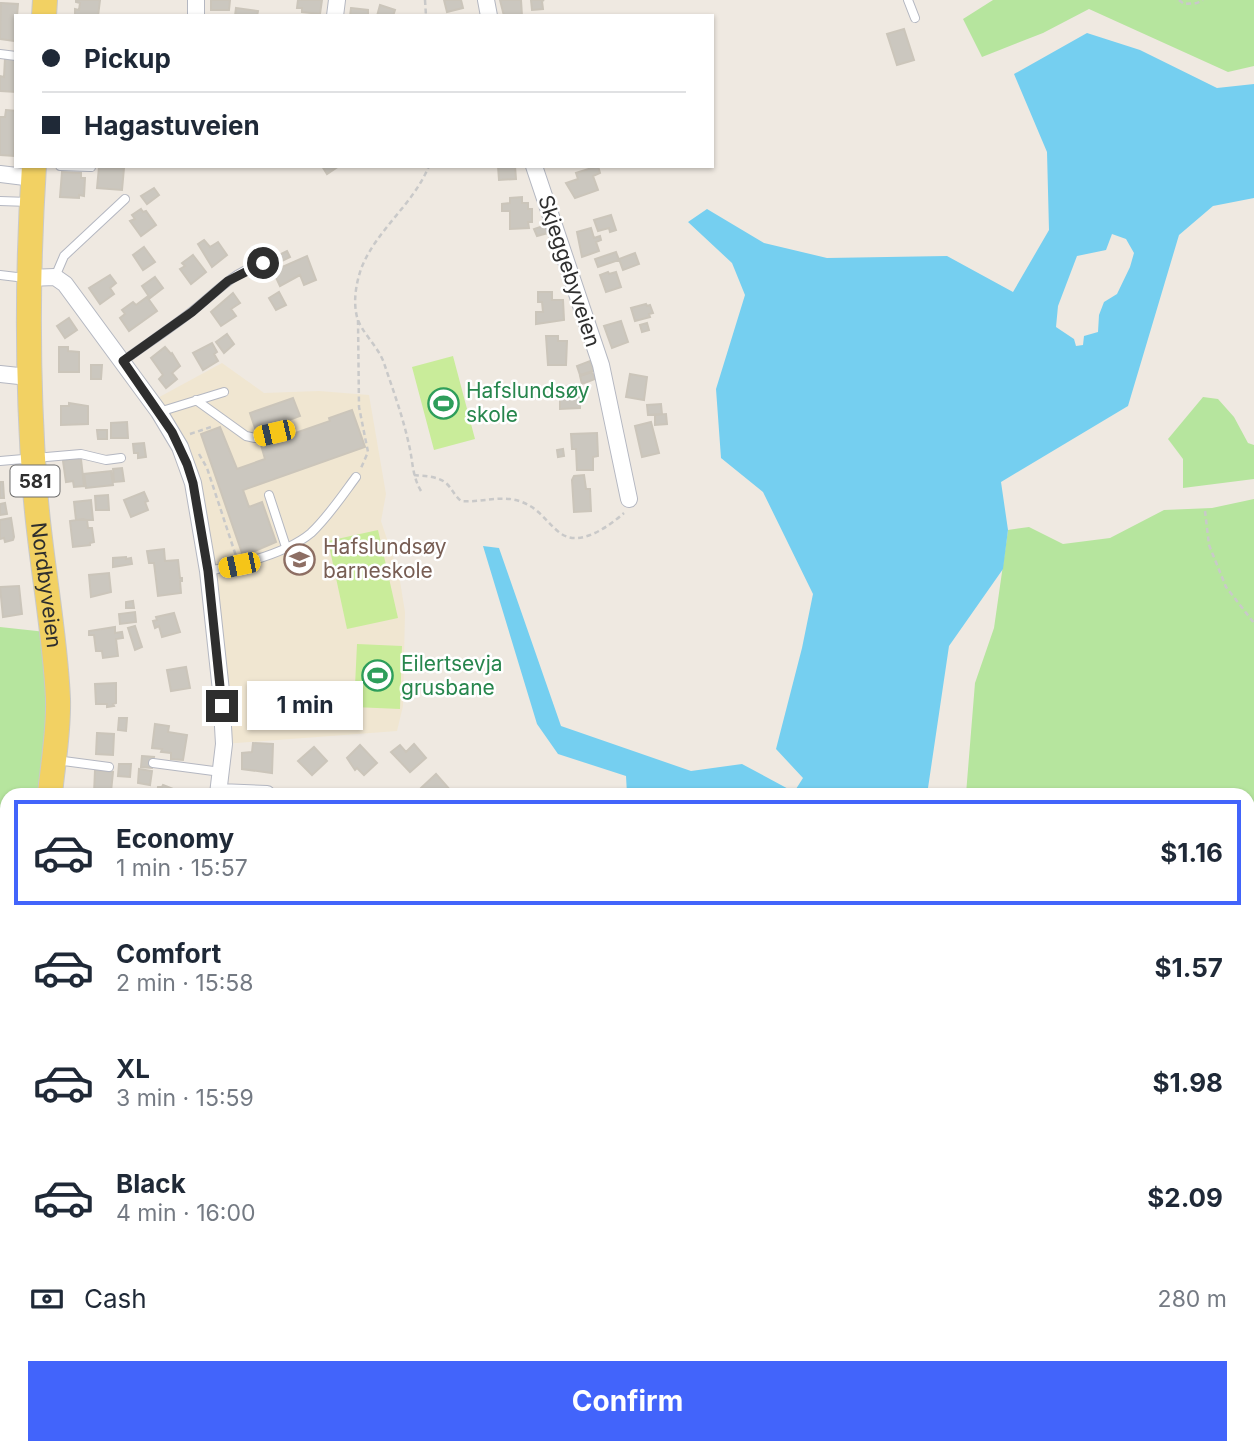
<!DOCTYPE html>
<meta charset="utf-8">
<style>
body{margin:0;font-family:Inter,sans-serif;background:#f2f2f3;color:#1f2937;height:100vh;display:flex;flex-direction:column;font-size:26px;white-space:nowrap}
*{box-sizing:border-box;margin:0}
p{font-size:23px;color:#747a83}
.icon{flex:none;width:38px;height:38px;fill:none;stroke:currentColor;stroke-width:2;stroke-linecap:round;stroke-linejoin:round}
.map{position:relative;flex:1;overflow:hidden}
.side{position:absolute;left:0px;top:788px;width:1255px;height:667px;display:flex;flex-direction:column;background:#fff;border-radius:21px 21px 0 0;box-shadow:0 2px 5px #0004}
.side>*{flex:none}
.top-card{position:absolute;left:14px;top:14px;width:700px;height:154px;border-radius:0px;box-shadow:0 2px 5px #0004;display:grid;align-content:center;height:154px;padding:0 28px;background:#fff}
.end{position:absolute;width:32px;height:32px;margin:-16px;border:9px solid #2e2e2e;background:#fff;box-shadow:0 0 0 4px #fff}
.from{border-radius:50%}
.bubble{position:absolute;height:49px;border-radius:0px;background:#fff;box-shadow:0 2px 5px #0004;font-size:23px;font-weight:700;line-height:49px;text-align:center}
.car{position:absolute;width:21px;height:42px;margin:-21px -10px;border-radius:9px;box-shadow:0 0 5px 2px #0007;background:linear-gradient(#f5c518 24%,#345 0 40%,#f5c518 0 76%,#345 0 86%,#f5c518 0)}
.top-card b{display:flex;align-items:center;gap:24px;height:66px;font-size:26px}
.top-card b+b{border-top:2px solid #e0e1e3}
.top-card i{width:18px;height:18px;background:#1f2937}
ul{padding:12px 0 0;list-style:none}
li{display:flex;align-items:center;gap:21px;height:105px;margin:0 14px 10px;padding:0 14px;border:4px solid transparent;border-radius:0px}
li div{flex:1}
li b{display:block;font-size:26px}
li em{font-style:normal;font-weight:700}
li.active{border-color:#4264fb}
li>.icon{width:63px;height:63px;stroke-width:1.5}
.pay{display:flex;align-items:center;gap:18px;height:77px;padding:0 28px;font-size:26px}
.pay p{margin-inline-start:auto}
.button{display:flex;gap:14px;margin-top:auto;padding:14px 28px}
.button a{flex:1;height:80px;border-radius:0px;background:#4264fb;color:#fff;font-size:28px;font-weight:700;line-height:80px;text-align:center}
.map>svg:first-child{display:block}
</style>
<div class="map">
<svg width="1254" height="1454" viewBox="0 0 1254 1454">
<rect width="100%" height="100%" fill="#efe9e1"/>
<path fill="#f0e6d1" d="M 222,363 L 264,393 L 319,391 L 369,395 L 386,494 L 381,521 L 399,575 L 405,612 L 403,706 L 397,731 L 224,744 L 199,505 L 152,401 Z"/>
<path fill="#b6e59e" d="M 993,0 L 1254,0 L 1254,66 L 1228,72 L 1089,9 L 1043,33 L 982,57 L 963,19 Z
M 1203,397 L 1218,399 L 1234,417 L 1248,443 L 1254,445 L 1254,479 L 1183,488 L 1183,459 L 1168,439 Z
M 1254,499 L 1254,1004 L 1248,1004 L 1248,794 L 966,794 L 975,683 L 994,628 L 1008,530 L 1029,527 L 1063,544 L 1110,538 L 1164,510 L 1212,508 Z
M 0,627 L 46,632 L 50,711 L 45,794 L 7,794 L 7,814 L 0,812 Z
M 659,1447 L 1049,1447 L 1046,1454 L 657,1454 Z
M 1121,1447 L 1143,1447 L 1158,1454 L 1121,1454 Z"/>
<path fill="#c9ec9a" d="M 453,356 L 475,439 L 434,450 L 412,367 Z
M 378,530 L 398,618 L 347,629 L 328,541 Z
M 357,644 L 402,646 L 400,709 L 354,707 Z"/>
<path fill="#75cff0" fill-rule="evenodd" d="M 1087,33 L 1140,50 L 1217,88 L 1254,84 L 1254,198 L 1213,206 L 1179,235 L 1128,406 L 1001,482 L 1008,530 L 1003,569 L 949,646 L 928,788 L 925,794 L 627,794 L 626,776 L 558,754 L 537,724 L 483,546 L 499,548 L 561,726 L 691,771 L 742,764 L 794,792 L 803,778 L 776,749 L 802,648 L 813,594 L 763,492 L 721,458 L 716,389 L 745,295 L 732,263 L 688,222 L 707,209 L 764,243 L 827,258 L 947,256 L 1013,292 L 1049,230 L 1047,152 L 1014,74 ZM 1112,234 L 1126,239 L 1134,253 L 1130,267 L 1117,294 L 1104,302 L 1099,315 L 1098,332 L 1084,336 L 1083,345 L 1076,346 L 1074,339 L 1056,327 L 1058,306 L 1077,256 L 1106,250 Z
M 448,1447 L 659,1447 L 657,1454 L 448,1454 Z"/>
<path fill="#cbc7bf" stroke="#cbc5ba" stroke-width="2" d="M 76,0 L 100,0 L 98,16 L 75,16 L 75,9 L 79,10 L 80,3 L 76,2 Z
M 211,0 L 230,0 L 229,10 L 211,10 Z
M 298,0 L 322,0 L 320,14 L 302,12 L 302,8 L 297,8 Z
M 444,0 L 461,0 L 463,8 L 447,12 Z
M 500,0 L 521,0 L 522,16 L 504,16 Z
M 531,0 L 544,0 L 542,1 L 543,9 L 532,10 Z
M 1,3 L 18,4 L 15,41 L 0,39 Z
M 380,5 L 395,10 L 393,16 L 377,16 Z
M 236,8 L 258,11 L 257,16 L 235,16 Z
M 351,8 L 368,10 L 368,16 L 350,16 Z
M 904,29 L 914,60 L 897,65 L 887,34 Z
M 5,58 L 16,59 L 16,92 L 0,91 L 0,76 L 4,77 Z
M 6,110 L 16,111 L 14,156 L 0,155 L 0,117 L 5,117 Z
M 322,166 L 339,166 L 327,174 Z
M 498,166 L 515,166 L 516,179 L 499,180 Z
M 598,166 L 600,173 L 593,176 L 598,190 L 575,198 L 566,183 L 578,179 L 576,173 Z
M 99,167 L 124,168 L 122,190 L 97,188 Z
M 62,172 L 81,173 L 81,178 L 85,178 L 84,196 L 79,195 L 79,198 L 60,197 Z
M 154,188 L 159,195 L 147,204 L 141,196 Z
M 522,197 L 522,203 L 528,203 L 528,209 L 532,209 L 532,222 L 528,222 L 529,228 L 510,229 L 510,211 L 502,211 L 502,204 L 510,203 L 510,198 Z
M 141,209 L 143,212 L 146,211 L 156,225 L 141,236 L 130,221 L 135,219 L 132,215 Z
M 611,215 L 616,230 L 610,232 L 609,228 L 598,231 L 594,220 Z
M 546,225 L 548,233 L 537,236 L 534,229 Z
M 591,228 L 594,238 L 600,236 L 601,240 L 596,242 L 599,251 L 582,257 L 577,232 Z
M 204,240 L 210,247 L 218,242 L 227,255 L 212,267 L 198,244 Z
M 144,247 L 155,262 L 143,270 L 133,255 Z
M 287,251 L 290,257 L 282,261 L 279,255 Z
M 616,252 L 619,260 L 598,267 L 595,259 Z
M 635,253 L 639,264 L 623,270 L 619,259 Z
M 193,255 L 206,272 L 191,284 L 180,269 L 185,266 L 182,263 Z
M 307,256 L 316,280 L 304,285 L 300,275 L 280,286 L 273,271 Z
M 608,272 L 609,274 L 616,272 L 621,287 L 606,292 L 600,275 Z
M 110,275 L 116,283 L 110,288 L 114,294 L 100,304 L 89,288 Z
M 155,277 L 163,288 L 150,298 L 142,286 Z
M 279,292 L 286,305 L 276,310 L 269,298 Z
M 538,292 L 552,292 L 552,300 L 563,300 L 564,320 L 536,324 L 536,312 L 543,312 L 542,302 L 538,302 Z
M 233,293 L 240,303 L 231,309 L 236,316 L 221,326 L 211,312 Z
M 147,297 L 157,311 L 129,331 L 120,318 L 125,314 L 122,310 L 133,302 L 136,305 Z
M 646,304 L 647,306 L 650,305 L 653,313 L 649,314 L 650,317 L 635,321 L 631,308 Z
M 69,318 L 77,330 L 65,338 L 57,326 Z
M 621,321 L 628,342 L 612,348 L 604,326 Z
M 647,323 L 649,330 L 642,332 L 640,325 Z
M 227,334 L 234,344 L 224,353 L 216,342 Z
M 546,336 L 558,336 L 558,341 L 567,341 L 566,365 L 548,365 Z
M 212,343 L 217,352 L 214,354 L 218,361 L 203,370 L 193,353 Z
M 59,347 L 68,347 L 68,351 L 79,352 L 79,372 L 59,372 Z
M 165,347 L 171,354 L 172,353 L 180,366 L 172,373 L 177,379 L 166,388 L 159,379 L 163,375 L 151,358 Z
M 590,361 L 593,371 L 580,375 L 577,366 Z
M 91,365 L 102,365 L 101,379 L 91,379 Z
M 592,372 L 595,379 L 582,384 L 580,376 Z
M 630,374 L 647,377 L 644,400 L 626,397 Z
M 580,386 L 580,408 L 560,409 L 560,387 Z
M 293,398 L 300,416 L 281,423 L 282,425 L 256,431 L 250,413 Z
M 69,403 L 88,406 L 88,424 L 61,425 L 61,406 L 69,406 Z
M 661,404 L 662,414 L 648,415 L 647,405 Z
M 352,410 L 365,447 L 243,490 L 249,507 L 262,502 L 276,542 L 243,556 L 201,434 L 220,427 L 237,469 L 265,459 L 261,445 L 330,421 L 329,418 Z
M 666,414 L 667,424 L 655,425 L 655,415 Z
M 127,422 L 128,438 L 111,438 L 111,423 Z
M 651,422 L 659,453 L 642,457 L 635,426 Z
M 97,430 L 107,430 L 107,439 L 98,439 Z
M 597,433 L 598,456 L 593,457 L 593,470 L 577,470 L 576,449 L 572,449 L 571,434 Z
M 144,443 L 146,457 L 138,458 L 138,453 L 134,453 L 133,444 Z
M 563,449 L 564,456 L 558,457 L 557,450 Z
M 79,456 L 81,459 L 84,486 L 74,487 L 73,481 L 66,482 L 63,461 Z
M 122,468 L 124,481 L 114,482 L 113,469 Z
M 111,471 L 113,485 L 86,488 L 84,474 Z
M 584,475 L 586,489 L 590,489 L 591,511 L 574,512 L 572,480 L 574,476 Z
M 0,482 L 3,482 L 4,498 L 0,498 Z
M 144,492 L 148,501 L 145,502 L 148,510 L 131,517 L 124,500 Z
M 108,495 L 109,510 L 96,510 L 95,496 Z
M 91,500 L 93,520 L 76,520 L 74,502 Z
M 5,503 L 7,514 L 0,515 L 0,504 Z
M 11,518 L 14,537 L 13,540 L 5,542 L 4,538 L 0,539 L 0,520 Z
M 83,519 L 87,520 L 88,528 L 92,528 L 94,542 L 90,543 L 90,545 L 73,547 L 70,521 Z
M 164,549 L 165,561 L 178,560 L 180,578 L 182,578 L 182,581 L 180,581 L 181,593 L 158,596 L 154,563 L 149,563 L 147,551 Z
M 126,557 L 126,559 L 131,558 L 132,564 L 113,567 L 113,558 Z
M 109,573 L 111,592 L 91,597 L 89,575 Z
M 19,586 L 22,614 L 3,617 L 0,587 Z
M 133,601 L 134,608 L 126,608 L 126,602 Z
M 135,612 L 136,622 L 120,624 L 119,614 Z
M 174,613 L 180,632 L 162,637 L 159,626 L 155,628 L 153,621 L 157,620 L 156,617 Z
M 135,626 L 142,647 L 135,650 L 128,628 Z
M 115,627 L 115,633 L 122,632 L 123,638 L 116,639 L 118,656 L 103,658 L 102,651 L 96,651 L 94,635 L 89,635 L 89,631 Z
M 186,667 L 190,688 L 171,691 L 167,670 Z
M 116,683 L 116,703 L 113,704 L 114,706 L 107,707 L 107,704 L 96,704 L 95,684 Z
M 119,718 L 127,718 L 126,731 L 118,730 Z
M 155,724 L 169,726 L 168,732 L 187,735 L 183,760 L 171,759 L 171,753 L 161,752 L 162,749 L 152,748 Z
M 97,733 L 114,734 L 113,755 L 96,754 Z
M 253,743 L 273,744 L 272,773 L 242,769 L 242,753 L 252,752 Z
M 414,744 L 426,758 L 410,772 L 391,752 L 400,745 L 406,752 Z
M 360,745 L 377,763 L 364,775 L 357,768 L 355,770 L 347,758 Z
M 314,747 L 327,761 L 312,775 L 298,761 Z
M 142,756 L 154,757 L 152,768 L 141,767 Z
M 119,764 L 131,764 L 130,777 L 118,776 Z
M 139,769 L 152,771 L 150,785 L 138,783 Z
M 95,770 L 113,772 L 111,792 L 102,791 L 102,794 L 94,794 Z
M 436,774 L 451,791 L 446,794 L 426,794 L 420,789 Z
M 163,785 L 176,790 L 175,794 L 157,794 L 158,787 L 162,787 Z
M 0,836 L 7,837 L 7,863 L 0,862 Z
M 4,1138 L 7,1139 L 7,1161 L 0,1159 Z
M 0,1182 L 7,1184 L 7,1199 L 4,1204 L 0,1202 Z
M 0,1278 L 7,1278 L 7,1293 L 0,1293 Z
M 7,1441 L 7,1454 L 0,1454 L 0,1442 Z
M 198,1447 L 207,1447 L 206,1454 L 198,1454 Z
M 255,1447 L 263,1448 L 262,1454 L 254,1454 Z
M 142,1448 L 146,1449 L 148,1454 L 129,1454 L 129,1450 L 142,1451 Z"/>
<g fill="none" stroke-linecap="round" stroke-linejoin="round">
<defs>
<path id="lane" d="M 908,0 L 915,18
M 0,54 L 16,56
M 60,166 L 91,167
M 0,201 L 29,202
M 0,275 L 25,278
M 55,277 L 64,256 L 125,199
M 123,361 C 145,345 168,330 190,313 C 216,293 238,266 272,261
M 196,400 L 246,436 L 255,438 L 274,433
M 159,412 L 224,392
M 0,461 L 81,454 L 106,460 L 121,458
M 269,495 L 286,547
M 208,571 C 239,565 286,554 311,533 C 328,517 342,496 356,477
M 56,760 L 109,767
M 153,763 L 221,772
M 0,1226 L 6,1228"/>
<path id="street" d="M 196,0 L 196,16
M 486,0 L 489,16
M 335,16 L 337,0
M 534,166 L 601,365 L 629,499
M 0,174 L 33,178
M 28,278 L 55,277 L 65,284 L 159,412 L 180,447 L 193,483 L 208,571 L 221,691 L 224,744 L 218,794
M 0,374 L 28,377
M 219,792 L 267,794
M 0,886 L 7,887
M 113,1454 L 113,1447
M 277,1454 L 277,1447"/>
<g id="primary">
<path d="M 44,16 L 45,0"/>
<path id="s1" d="M 34,166 C 27,274 27,381 35,489 C 40,559 55,629 58,699 C 59,731 53,763 50,794"/>
<path d="M 0,1007 L 7,984"/>
</g>
</defs>
<use href="#lane" stroke="#b4b7c1" stroke-width="10"/>
<use href="#street" stroke="#b4b7c1" stroke-width="18"/>
<use href="#primary" stroke="#c9c9c9" stroke-width="26"/>
<path stroke="#c9c9c9" stroke-width="2.5" stroke-dasharray="5 3.5" stroke-linecap="butt" d="M 425,0 L 426,16
M 1179,0 L 1184,4 L 1197,3 L 1203,0
M 358,320 L 359,407 L 368,452 L 361,468
M 190,434 L 214,426
M 199,454 L 207,468 L 236,556
M 414,475 C 424,476 439,476 447,484 C 453,490 454,495 461,501 C 482,503 502,494 522,502 C 540,509 546,522 560,533 C 580,548 609,526 624,513
M 421,491 C 412,476 413,461 409,445 C 403,417 393,390 384,363 C 378,346 361,332 357,317 C 353,301 356,284 361,269 C 376,230 413,205 429,166
M 1205,511 L 1209,545 L 1226,587 L 1254,623
M 0,1036 L 3,1025"/>
<use href="#lane" stroke="#fff" stroke-width="8"/>
<use href="#street" stroke="#fff" stroke-width="16"/>
<use href="#primary" stroke="#f2d163" stroke-width="24"/>
</g>
<g fill="none" stroke-linecap="round" stroke-linejoin="round">
<path stroke="#2e2e2e" stroke-width="9" d="M 222,706 L 208,571 L 193,483 L 187,464 L 172,432 L 123,361 L 192,312 L 228,281 L 263,263"/>
</g>
<defs>
<symbol id="stadium-ring" viewBox="-11 -11 22 22"><circle r="9.5" fill="#fff" stroke="#2e9e5b" stroke-width="1.5"/><path d="M0-5a6.5 5 0 1 0 0 10a6.5 5 0 1 0 0-10ZM-3.5-1.8h7v3.6h-7Z" fill="#2e9e5b"/></symbol>
<symbol id="school-ring" viewBox="-11 -11 22 22"><circle r="9.5" fill="#fff" stroke="#8d6e63" stroke-width="1.5"/><path d="M0-5L7-2L0 1L-7-2ZM-4 1L0 2.5L4 1V4Q0 6-4 4Z" fill="#8d6e63"/></symbol>
</defs>
<g fill-rule="evenodd">
<use href="#stadium-ring" x="426" y="386" width="35" height="35"/>
<use href="#school-ring" x="282" y="542" width="35" height="35"/>
<use href="#stadium-ring" x="360" y="658" width="35" height="35"/>
</g>
<g text-anchor="middle" stroke-width="5" stroke-linejoin="round" paint-order="stroke">
<rect fill="#fff" stroke="#6d6d6d" stroke-width="2" x="10.5" y="465.5" width="49" height="31" rx="5"/>
<g font-size="19" font-weight="bold" fill="#2e2e2e">
<text x="35" y="488">581</text>
</g>
<g font-size="21" fill="#2e2e2e" stroke="#fff">
<text transform="translate(569 271) rotate(72)" y="7">Skjeggebyveien</text>
<text dy="7" stroke="none"><textPath href="#s1" startOffset="420">Nordbyveien</textPath></text>
</g>
<g font-size="21" fill="#27864d" stroke="#fff" text-anchor="start">
<text x="466" y="398">Hafslundsøy<tspan x="466" dy="24">skole</tspan></text>
<text x="401" y="671">Eilertsevja<tspan x="401" dy="24">grusbane</tspan></text>
</g>
<g font-size="21" fill="#785e54" stroke="#fff" text-anchor="start">
<text x="323" y="554">Hafslundsøy<tspan x="323" dy="24">barneskole</tspan></text>
</g>
</g>
</svg>
<i class="end from" style="left:263px;top:263px"></i>
<i class="end" style="left:222px;top:706px"></i>
<div class="bubble" style="left:247px;top:681px;width:116px">1 min</div>
<i class="car" style="left:274px;top:433px;rotate:257deg"></i>
<i class="car" style="left:239px;top:565px;rotate:258deg"></i>
<div class="top-card">
<b><i class="from"></i>Pickup</b>
<b><i></i>Hagastuveien</b>
</div>
<section class="side">
<ul>
<li class="active"><svg class="icon" aria-label="car" viewBox="0 0 24 24"><path d="M5 17H2v-5l4-1 3-4h7l3 4 3 1v5h-3M9 17h6M6 11h13"/><circle cx="7" cy="17" r="2"/><circle cx="17" cy="17" r="2"/></svg><div><b>Economy</b><p>1 min · 15:57</p></div><em>$1.16</em></li>
<li><svg class="icon" aria-label="car" viewBox="0 0 24 24"><path d="M5 17H2v-5l4-1 3-4h7l3 4 3 1v5h-3M9 17h6M6 11h13"/><circle cx="7" cy="17" r="2"/><circle cx="17" cy="17" r="2"/></svg><div><b>Comfort</b><p>2 min · 15:58</p></div><em>$1.57</em></li>
<li><svg class="icon" aria-label="car" viewBox="0 0 24 24"><path d="M5 17H2v-5l4-1 3-4h7l3 4 3 1v5h-3M9 17h6M6 11h13"/><circle cx="7" cy="17" r="2"/><circle cx="17" cy="17" r="2"/></svg><div><b>XL</b><p>3 min · 15:59</p></div><em>$1.98</em></li>
<li><svg class="icon" aria-label="car" viewBox="0 0 24 24"><path d="M5 17H2v-5l4-1 3-4h7l3 4 3 1v5h-3M9 17h6M6 11h13"/><circle cx="7" cy="17" r="2"/><circle cx="17" cy="17" r="2"/></svg><div><b>Black</b><p>4 min · 16:00</p></div><em>$2.09</em></li>
</ul>
<div class="pay"><svg class="icon" aria-label="cash" viewBox="0 0 24 24"><path d="M3 7h18v10H3z"/><circle cx="12" cy="12" r="2"/></svg>Cash<p>280 m</p></div>
<div class="button"><a>Confirm</a></div>
</section>
</div>
